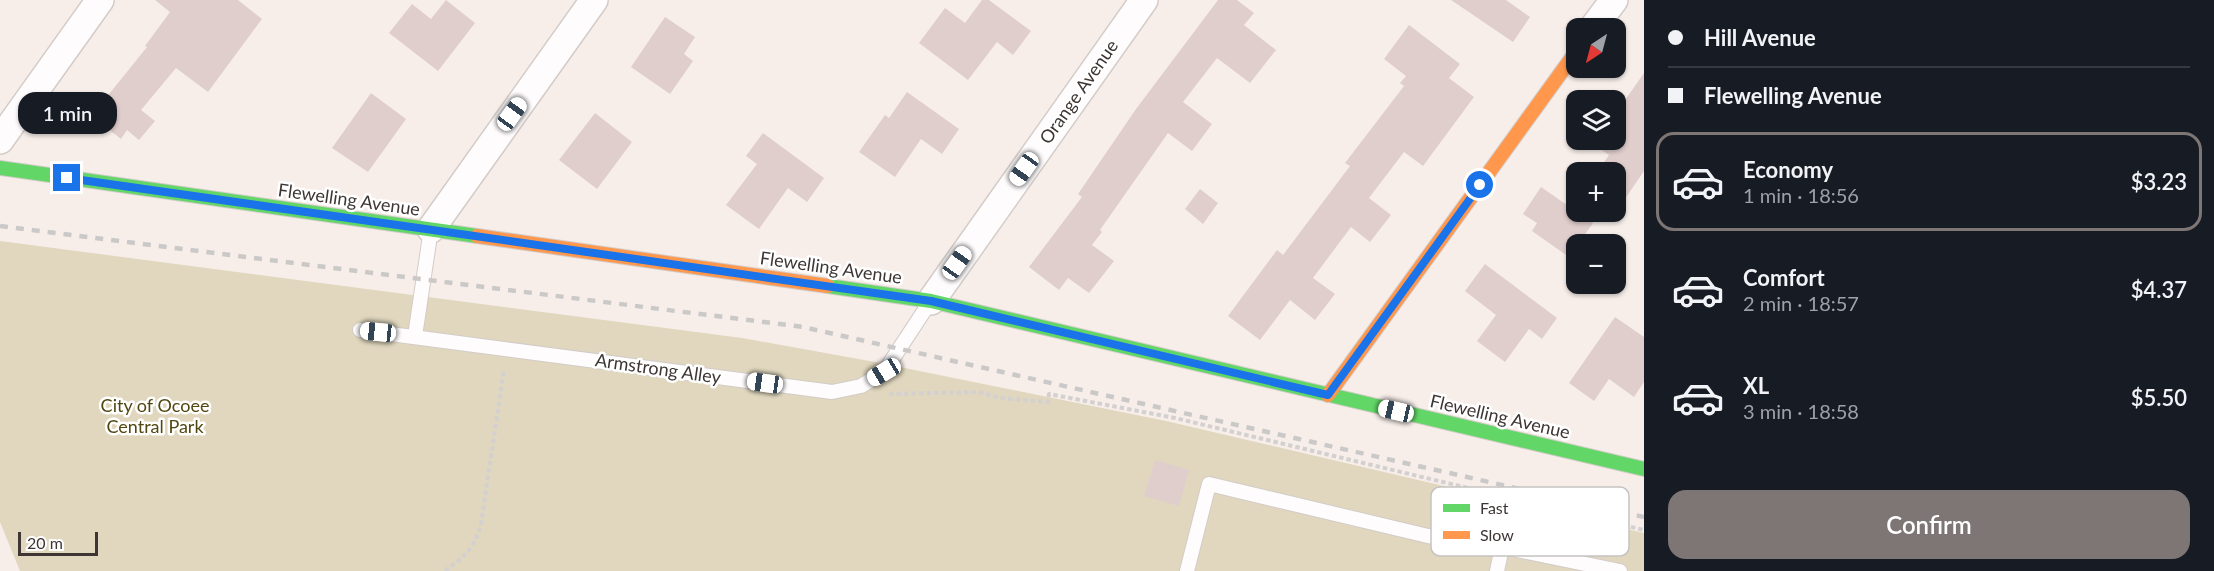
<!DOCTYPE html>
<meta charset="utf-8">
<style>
body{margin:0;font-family:Lato,sans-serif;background:#20242c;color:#f1f3f6;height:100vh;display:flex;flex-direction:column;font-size:22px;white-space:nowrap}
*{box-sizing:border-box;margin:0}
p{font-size:20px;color:#9ea1a6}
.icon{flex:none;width:33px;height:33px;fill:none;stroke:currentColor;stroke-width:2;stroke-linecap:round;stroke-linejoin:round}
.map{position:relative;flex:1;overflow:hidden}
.side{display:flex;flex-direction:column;background:#171b24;width:570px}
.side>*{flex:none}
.top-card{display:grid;align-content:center;height:132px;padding:0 24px;background:#171b24}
.needle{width:39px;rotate:216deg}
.controls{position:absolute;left:1566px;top:18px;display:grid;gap:12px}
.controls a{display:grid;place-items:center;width:60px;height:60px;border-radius:12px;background:#171b24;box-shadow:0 2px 4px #0004;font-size:30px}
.scale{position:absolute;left:18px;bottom:15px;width:80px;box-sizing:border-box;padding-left:6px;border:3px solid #3d3634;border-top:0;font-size:16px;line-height:21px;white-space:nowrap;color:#3d3634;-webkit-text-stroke:4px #fff;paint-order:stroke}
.end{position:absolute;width:27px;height:27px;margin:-14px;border:8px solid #1a73e8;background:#fff;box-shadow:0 0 0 3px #fff}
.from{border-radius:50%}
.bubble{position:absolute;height:42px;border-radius:18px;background:#171b24;box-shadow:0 2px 4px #0004;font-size:20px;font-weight:600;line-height:42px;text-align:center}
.car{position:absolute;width:18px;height:36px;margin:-18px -9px;border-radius:8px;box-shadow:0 0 4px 2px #0007;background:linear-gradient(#fff 24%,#345 0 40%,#fff 0 76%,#345 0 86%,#fff 0)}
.top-card b{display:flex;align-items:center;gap:21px;height:57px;font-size:22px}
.top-card b+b{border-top:2px solid #363941}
.top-card i{width:15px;height:15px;background:#f1f3f6}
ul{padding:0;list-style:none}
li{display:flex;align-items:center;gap:18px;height:99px;margin:0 12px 9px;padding:0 12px;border:3px solid transparent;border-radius:18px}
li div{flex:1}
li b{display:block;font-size:22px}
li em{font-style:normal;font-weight:600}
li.on{border-color:#7e7674}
li>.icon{width:54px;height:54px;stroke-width:1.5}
.cta{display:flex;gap:12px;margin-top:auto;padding:12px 24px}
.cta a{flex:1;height:69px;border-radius:18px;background:#7e7674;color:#fff;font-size:24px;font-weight:600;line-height:69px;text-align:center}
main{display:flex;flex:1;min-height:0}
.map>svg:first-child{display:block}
</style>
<main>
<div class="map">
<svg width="1644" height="571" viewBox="0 0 1644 571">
<rect width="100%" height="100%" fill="#f7eeea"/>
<path fill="#e0d7be" d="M 0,241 L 742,338 L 875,362 L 1166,421 L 1644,533 L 1644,571 L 20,571 L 0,522 Z"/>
<path fill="#e0cecd" d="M 155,0 L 238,0 L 262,19 L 208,92 L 176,68 L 141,110 L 155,121 L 139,140 L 127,130 L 121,139 L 102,124 L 112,113 L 101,104 L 147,47 L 145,46 L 170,12 Z
M 446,0 L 475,23 L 438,71 L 389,33 L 412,4 L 431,19 Z
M 982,0 L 989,0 L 1031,31 L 1013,55 L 997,42 L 968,80 L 919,43 L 945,8 L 965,23 Z
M 1218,0 L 1237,0 L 1254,13 L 1244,25 L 1276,50 L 1250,83 L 1217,58 L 1183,102 L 1212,124 L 1192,151 L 1168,133 L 1100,230 L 1102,232 L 1092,245 L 1114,261 L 1089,293 L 1068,278 L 1059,290 L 1029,267 L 1082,197 L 1078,194 L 1136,109 Z
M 1451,0 L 1506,0 L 1530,17 L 1513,42 Z
M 665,17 L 695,37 L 684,54 L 693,61 L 670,94 L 631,67 Z
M 1409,25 L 1460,64 L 1449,78 L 1474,97 L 1423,166 L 1404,152 L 1369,198 L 1391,215 L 1370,242 L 1351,227 L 1313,278 L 1335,294 L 1315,320 L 1290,300 L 1260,340 L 1228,316 L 1277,250 L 1283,255 L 1350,166 L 1345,163 L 1404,86 L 1400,83 L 1406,76 L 1384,59 Z
M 1644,73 L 1644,171 L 1616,212 L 1616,172 L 1597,172 L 1609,155 L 1587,140 L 1616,140 L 1616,113 Z
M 907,92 L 959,129 L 942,154 L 921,139 L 895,177 L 859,152 L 885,115 L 889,118 Z
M 371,93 L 406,119 L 368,172 L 332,148 Z
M 595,113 L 632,142 L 597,189 L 559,160 Z
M 763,133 L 824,178 L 807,202 L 788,188 L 759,229 L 726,205 L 757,164 L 746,156 Z
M 1541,187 L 1593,223 L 1569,257 L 1532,231 L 1537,223 L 1523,214 Z
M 1200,189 L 1218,203 L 1203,224 L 1185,209 Z
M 1485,264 L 1557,318 L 1542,339 L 1529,329 L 1505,362 L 1477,341 L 1496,315 L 1465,291 Z
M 1615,317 L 1644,337 L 1644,382 L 1634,397 L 1609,379 L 1594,401 L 1569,383 Z
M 1155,460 L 1189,470 L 1179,506 L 1144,496 Z"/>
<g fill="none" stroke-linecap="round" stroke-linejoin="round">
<defs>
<path id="lane" d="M 360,330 L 832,392 L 861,386 L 884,372 L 930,302
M 415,336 L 431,229
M 1187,571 L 1209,484 L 1428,536 L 1502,547 L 1620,571
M 1497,571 L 1502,547"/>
<path id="street" d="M 1593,28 L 1614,0
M 0,140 L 100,0
M 431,229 L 594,0
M 931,301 L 1144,0"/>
<path id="fast" d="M 0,168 L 477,236
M 828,286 L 931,301 L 1644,469"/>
<path id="slow" d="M 477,236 L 828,286
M 1328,395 L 1576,52"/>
</defs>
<use href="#lane" stroke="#d3ccc8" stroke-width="16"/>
<use href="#street" stroke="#d3ccc8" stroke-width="30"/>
<use href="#fast" stroke="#d3ccc8" stroke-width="16"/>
<use href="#slow" stroke="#d3ccc8" stroke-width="16"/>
<path stroke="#d3d0cf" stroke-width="4" stroke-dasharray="4.5 3" stroke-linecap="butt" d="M 889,394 L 978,392 L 1000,398 L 1048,402 L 1049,394 L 1175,418 L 1644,530
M 445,571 C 465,556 474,549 481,524 L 504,369"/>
<use href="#lane" stroke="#fefcfc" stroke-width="14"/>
<use href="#street" stroke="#fefcfc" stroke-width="27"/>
<use href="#fast" stroke="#63d668" stroke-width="14"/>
<use href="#slow" stroke="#ff974d" stroke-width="14"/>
<path stroke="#cbc9c7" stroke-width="4.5" stroke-dasharray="8 8" stroke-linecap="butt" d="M 0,226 L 803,327 L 1644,517"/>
</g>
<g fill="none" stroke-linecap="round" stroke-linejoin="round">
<path stroke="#1a73e8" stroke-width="8" d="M 67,178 L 931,301 L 1328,395 L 1480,185"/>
</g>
<g text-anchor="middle" stroke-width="5" stroke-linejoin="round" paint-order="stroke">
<g font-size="18" fill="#3d3634" stroke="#fff">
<text transform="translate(1079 92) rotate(-55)" y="6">Orange Avenue</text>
<text transform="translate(349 200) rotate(8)" y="6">Flewelling Avenue</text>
<text transform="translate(831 268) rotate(8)" y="6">Flewelling Avenue</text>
<text transform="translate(658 369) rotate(8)" y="6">Armstrong Alley</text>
<text transform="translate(1500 417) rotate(13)" y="6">Flewelling Avenue</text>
</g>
<g font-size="18" fill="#514710" stroke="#fff">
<text x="155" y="412">City of Ocoee<tspan x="155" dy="21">Central Park</tspan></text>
</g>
</g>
<rect x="1431" y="487" width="198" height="69" rx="9" fill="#fff" stroke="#c5c3c2" stroke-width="1.5"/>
<rect x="1443" y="504" width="27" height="8" fill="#63d668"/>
<rect x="1443" y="531" width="27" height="8" fill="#ff974d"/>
<g font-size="16" fill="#3d3634">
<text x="1480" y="514">Fast</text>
<text x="1480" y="541">Slow</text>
</g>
</svg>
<div class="controls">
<a><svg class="needle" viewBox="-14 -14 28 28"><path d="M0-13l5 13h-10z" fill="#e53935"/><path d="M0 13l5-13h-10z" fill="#9ea1a6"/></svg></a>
<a><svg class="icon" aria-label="layers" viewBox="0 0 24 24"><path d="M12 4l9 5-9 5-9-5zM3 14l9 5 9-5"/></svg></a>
<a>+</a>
<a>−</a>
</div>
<div class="scale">20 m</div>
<i class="end from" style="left:1480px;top:185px"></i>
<i class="end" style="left:67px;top:178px"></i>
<div class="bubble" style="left:18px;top:92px;width:99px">1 min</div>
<i class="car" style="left:512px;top:114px;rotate:36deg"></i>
<i class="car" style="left:1024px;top:169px;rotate:215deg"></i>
<i class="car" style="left:957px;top:263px;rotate:35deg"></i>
<i class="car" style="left:378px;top:332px;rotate:276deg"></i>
<i class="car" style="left:884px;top:372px;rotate:239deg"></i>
<i class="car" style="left:765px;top:383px;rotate:278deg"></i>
<i class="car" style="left:1396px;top:411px;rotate:283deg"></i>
</div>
<section class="side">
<div class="top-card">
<b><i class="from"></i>Hill Avenue</b>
<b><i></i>Flewelling Avenue</b>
</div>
<ul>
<li class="on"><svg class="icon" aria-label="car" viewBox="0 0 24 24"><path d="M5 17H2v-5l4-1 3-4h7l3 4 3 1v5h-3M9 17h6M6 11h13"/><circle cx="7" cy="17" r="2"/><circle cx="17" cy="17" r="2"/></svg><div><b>Economy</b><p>1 min · 18:56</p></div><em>$3.23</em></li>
<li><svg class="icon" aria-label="car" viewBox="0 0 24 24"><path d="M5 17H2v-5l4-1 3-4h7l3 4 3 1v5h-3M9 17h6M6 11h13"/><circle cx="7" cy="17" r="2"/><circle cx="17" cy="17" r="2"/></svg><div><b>Comfort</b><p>2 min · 18:57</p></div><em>$4.37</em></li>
<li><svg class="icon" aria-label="car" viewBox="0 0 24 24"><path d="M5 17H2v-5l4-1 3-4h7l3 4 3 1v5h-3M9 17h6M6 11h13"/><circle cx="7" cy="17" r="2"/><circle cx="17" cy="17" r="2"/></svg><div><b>XL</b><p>3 min · 18:58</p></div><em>$5.50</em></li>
</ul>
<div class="cta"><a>Confirm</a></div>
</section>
</main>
